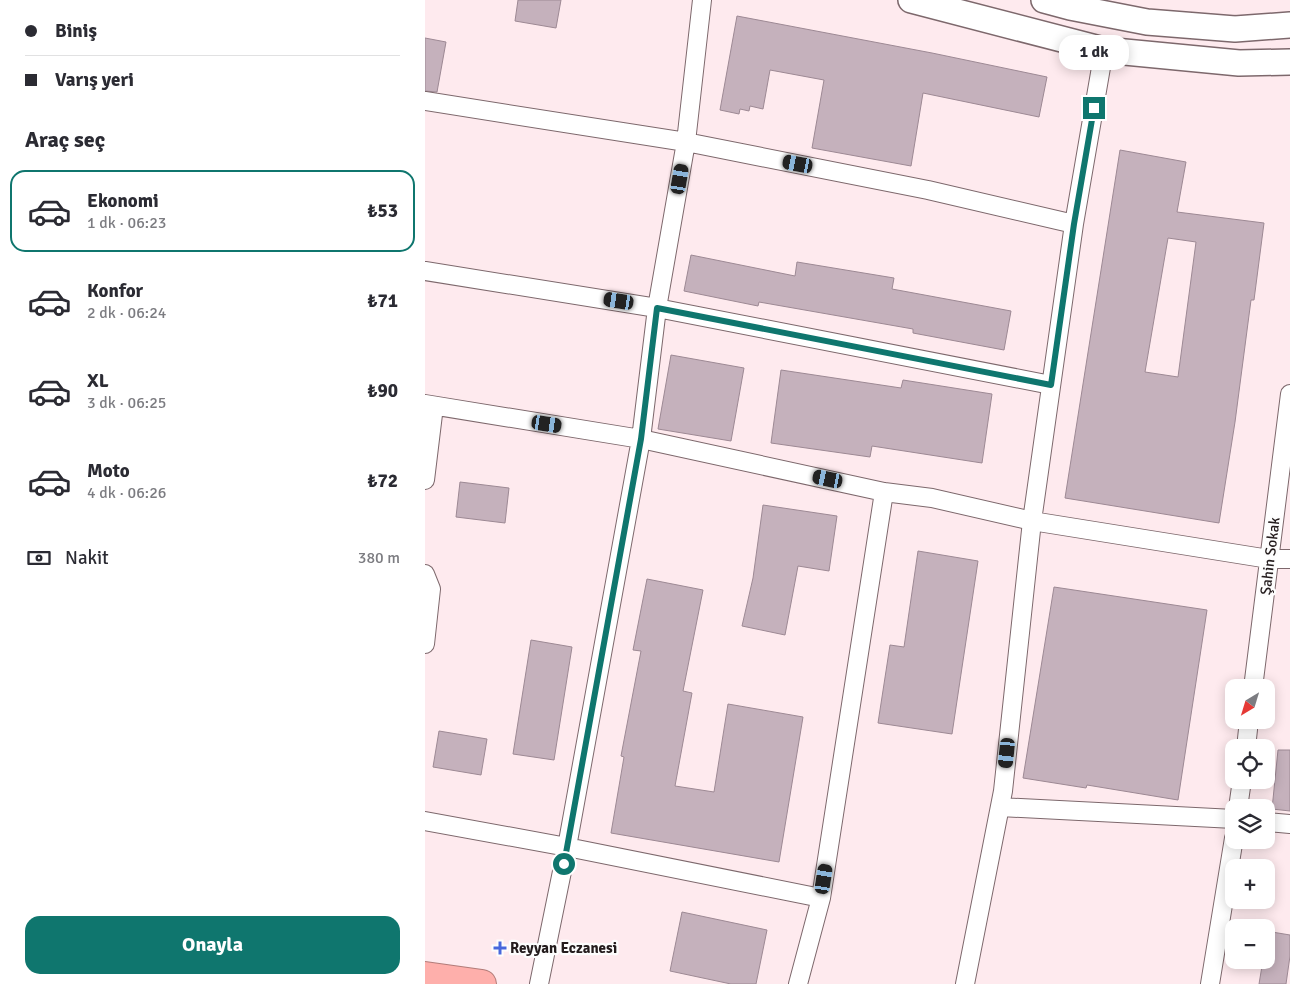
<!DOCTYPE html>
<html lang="tr">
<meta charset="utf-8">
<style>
body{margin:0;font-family:Signika,sans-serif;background:#f7f7f7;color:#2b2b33;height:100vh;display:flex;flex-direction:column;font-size:19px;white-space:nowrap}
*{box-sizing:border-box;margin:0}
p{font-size:16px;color:#7c7c81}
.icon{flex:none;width:28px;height:28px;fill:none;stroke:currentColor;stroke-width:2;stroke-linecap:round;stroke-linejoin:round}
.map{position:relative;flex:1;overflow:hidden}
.details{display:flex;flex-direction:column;background:#fff;width:425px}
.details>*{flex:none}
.top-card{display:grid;align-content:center;height:110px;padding:0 25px;background:#fff}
.needle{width:32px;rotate:218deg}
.tools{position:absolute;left:800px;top:679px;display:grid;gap:10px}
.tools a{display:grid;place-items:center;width:50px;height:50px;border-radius:10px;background:#fff;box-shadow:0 2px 12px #0003;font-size:25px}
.end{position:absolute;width:22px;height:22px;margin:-11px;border:6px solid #0f766e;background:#fff;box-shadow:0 0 0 2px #fff}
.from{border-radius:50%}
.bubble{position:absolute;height:35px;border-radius:15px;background:#fff;box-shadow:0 2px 12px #0003;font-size:16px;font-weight:700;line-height:35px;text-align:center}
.car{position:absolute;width:15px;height:30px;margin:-15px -8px;border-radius:6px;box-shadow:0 0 4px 1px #0007;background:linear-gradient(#222 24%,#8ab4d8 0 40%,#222 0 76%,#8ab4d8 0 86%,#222 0)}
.top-card b{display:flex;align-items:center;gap:18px;height:48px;font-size:19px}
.top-card b+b{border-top:1px solid #e1e1e2}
.top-card i{width:12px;height:12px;background:#2b2b33}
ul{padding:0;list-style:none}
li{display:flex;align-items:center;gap:15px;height:82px;margin:0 10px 8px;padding:0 15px;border:2px solid transparent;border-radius:15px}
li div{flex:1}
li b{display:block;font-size:19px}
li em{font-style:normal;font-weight:700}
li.active{border-color:#0f766e}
li>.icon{width:45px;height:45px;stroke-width:1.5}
h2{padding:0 25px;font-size:22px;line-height:60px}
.pay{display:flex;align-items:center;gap:12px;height:55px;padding:0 25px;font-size:19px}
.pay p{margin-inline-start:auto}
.button{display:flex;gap:10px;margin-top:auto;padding:10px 25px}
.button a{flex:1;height:58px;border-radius:15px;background:#0f766e;color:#fff;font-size:20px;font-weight:700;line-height:58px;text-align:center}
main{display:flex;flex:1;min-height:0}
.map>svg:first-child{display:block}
</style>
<main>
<section class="details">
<div class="top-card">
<b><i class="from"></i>Biniş</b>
<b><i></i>Varış yeri</b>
</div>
<h2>Araç seç</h2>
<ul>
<li class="active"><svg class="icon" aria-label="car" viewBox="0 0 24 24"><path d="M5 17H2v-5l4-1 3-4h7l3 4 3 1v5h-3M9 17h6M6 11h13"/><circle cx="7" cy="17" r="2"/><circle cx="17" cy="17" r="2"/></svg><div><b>Ekonomi</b><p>1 dk · 06:23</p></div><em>₺53</em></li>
<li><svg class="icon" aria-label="car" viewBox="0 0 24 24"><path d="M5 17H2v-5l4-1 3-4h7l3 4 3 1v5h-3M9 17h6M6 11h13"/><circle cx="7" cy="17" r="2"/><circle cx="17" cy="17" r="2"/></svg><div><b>Konfor</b><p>2 dk · 06:24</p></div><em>₺71</em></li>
<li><svg class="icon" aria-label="car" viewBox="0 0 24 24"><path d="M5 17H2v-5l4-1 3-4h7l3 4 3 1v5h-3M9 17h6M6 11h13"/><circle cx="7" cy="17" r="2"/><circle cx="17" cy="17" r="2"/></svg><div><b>XL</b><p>3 dk · 06:25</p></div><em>₺90</em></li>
<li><svg class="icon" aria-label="car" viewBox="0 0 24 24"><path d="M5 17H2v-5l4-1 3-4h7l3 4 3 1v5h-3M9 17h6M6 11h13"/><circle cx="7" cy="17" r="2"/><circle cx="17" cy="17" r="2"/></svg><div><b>Moto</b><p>4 dk · 06:26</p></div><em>₺72</em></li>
</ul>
<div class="pay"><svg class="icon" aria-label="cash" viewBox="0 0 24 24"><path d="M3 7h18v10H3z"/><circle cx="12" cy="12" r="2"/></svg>Nakit<p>380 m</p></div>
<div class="button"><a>Onayla</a></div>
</section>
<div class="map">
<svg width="865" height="984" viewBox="0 0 865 984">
<rect width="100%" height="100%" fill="#feeaee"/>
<path fill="#c5b1bc" stroke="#9d8994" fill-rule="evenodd" d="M 93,0 L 136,0 L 131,28 L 90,21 Z
M 312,16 L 507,53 L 622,77 L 614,117 L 498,93 L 486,166 L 387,148 L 399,80 L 345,70 L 338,109 L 325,106 L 324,111 L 315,109 L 314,114 L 295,110 Z
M 0,38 L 21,42 L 12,92 L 0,91 Z
M 695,150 L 761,162 L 752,212 L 839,223 L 829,300 L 826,300 L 810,422 L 794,523 L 640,498 ZM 743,238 L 771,242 L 753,377 L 720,372 Z
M 266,255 L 370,276 L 372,262 L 469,278 L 467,289 L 586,311 L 579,350 L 488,333 L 488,329 L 334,302 L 333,306 L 259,291 Z
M 246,355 L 319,368 L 306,441 L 233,429 Z
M 356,370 L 476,388 L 478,380 L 567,394 L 557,463 L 447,446 L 445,457 L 346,443 Z
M 35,482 L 84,488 L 80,523 L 31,517 Z
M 338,505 L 412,516 L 404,571 L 373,566 L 360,635 L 317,626 L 328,578 Z
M 493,551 L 553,561 L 527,734 L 453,723 L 465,645 L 479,647 Z
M 222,579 L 278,590 L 258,691 L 267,693 L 250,786 L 289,792 L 303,704 L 378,717 L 354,862 L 186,833 L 199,757 L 196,756 L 216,651 L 208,650 Z
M 629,587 L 782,610 L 753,800 L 662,785 L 661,788 L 598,778 Z
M 106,640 L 147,647 L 129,760 L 88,754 Z
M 14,731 L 62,739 L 56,775 L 8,767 Z
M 853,750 L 865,750 L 865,811 L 847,809 Z
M 257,912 L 342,930 L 331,984 L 306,984 L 245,971 Z
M 841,931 L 865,935 L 865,956 L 861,984 L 834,984 L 838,960 L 841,960 Z"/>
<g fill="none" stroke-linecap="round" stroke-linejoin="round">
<defs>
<path id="street" d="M 0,101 L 261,142 L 503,190 L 649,224
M 0,271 L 232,308 L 626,385
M 0,404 L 216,439 L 459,492 L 507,498 L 607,521 L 844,559 L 865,559
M 0,480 L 9,406
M 0,574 L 6,589 L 0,644
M 828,688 L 865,394
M 821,748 L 824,720
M 575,807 L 809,819
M 813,808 L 817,780
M 0,821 L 142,847 L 396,898
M 841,822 L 865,824
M 114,984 L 142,847 L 216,439 L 232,308 L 261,142 L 277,0
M 373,984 L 396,898 L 459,492
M 540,984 L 578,791 L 607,521 L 649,224 L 679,50
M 785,984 L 809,838"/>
<path id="secondary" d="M 486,0 L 679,50 L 814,63 L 865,62
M 619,0 L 645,7 L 722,22 L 810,29 L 865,25"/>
<path id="highway" d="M 0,976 L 57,984"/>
</defs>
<use href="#street" stroke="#7d686c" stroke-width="20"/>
<use href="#secondary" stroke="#7d686c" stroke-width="28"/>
<use href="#highway" stroke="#b27c79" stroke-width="30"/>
<use href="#street" stroke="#fff" stroke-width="18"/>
<use href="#secondary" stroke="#fff" stroke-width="25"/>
<use href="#highway" stroke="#feafab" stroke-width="28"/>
</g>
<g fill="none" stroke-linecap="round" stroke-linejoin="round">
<path stroke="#0f766e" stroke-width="6" d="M 139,864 L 216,439 L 232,308 L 626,385 L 649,224 L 669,108"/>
</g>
<path fill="#4868dc" stroke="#fdfdfd" stroke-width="2" d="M72.5 940.5h5v5h5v5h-5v5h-5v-5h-5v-5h5z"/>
<g text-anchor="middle" stroke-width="4.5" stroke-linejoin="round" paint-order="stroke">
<g font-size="15" fill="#241c1d" stroke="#fdfdfd">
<text transform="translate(845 556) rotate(-83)" y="5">Şahin Sokak</text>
</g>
<g font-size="15" font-weight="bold" fill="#241c1d" stroke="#fdfdfd" text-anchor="start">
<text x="85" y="953">Reyyan Eczanesi</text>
</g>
</g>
</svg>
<div class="tools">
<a><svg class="needle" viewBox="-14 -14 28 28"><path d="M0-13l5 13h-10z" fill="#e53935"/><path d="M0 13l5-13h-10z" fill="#7c7c81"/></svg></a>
<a><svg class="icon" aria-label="locate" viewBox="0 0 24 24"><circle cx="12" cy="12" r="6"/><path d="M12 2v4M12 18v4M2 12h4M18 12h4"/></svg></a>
<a><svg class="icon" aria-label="layers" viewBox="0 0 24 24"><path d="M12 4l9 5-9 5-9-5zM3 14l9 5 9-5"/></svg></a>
<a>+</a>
<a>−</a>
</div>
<i class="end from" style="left:139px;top:864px"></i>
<i class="end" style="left:669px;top:108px"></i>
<div class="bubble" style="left:634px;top:35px;width:70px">1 dk</div>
<i class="car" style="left:373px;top:164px;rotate:281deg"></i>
<i class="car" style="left:255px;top:179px;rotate:10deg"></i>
<i class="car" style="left:194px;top:301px;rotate:279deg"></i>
<i class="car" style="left:122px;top:424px;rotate:99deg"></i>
<i class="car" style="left:403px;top:479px;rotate:282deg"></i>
<i class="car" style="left:582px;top:753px;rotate:186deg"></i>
<i class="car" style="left:399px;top:879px;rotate:9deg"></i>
</div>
</main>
